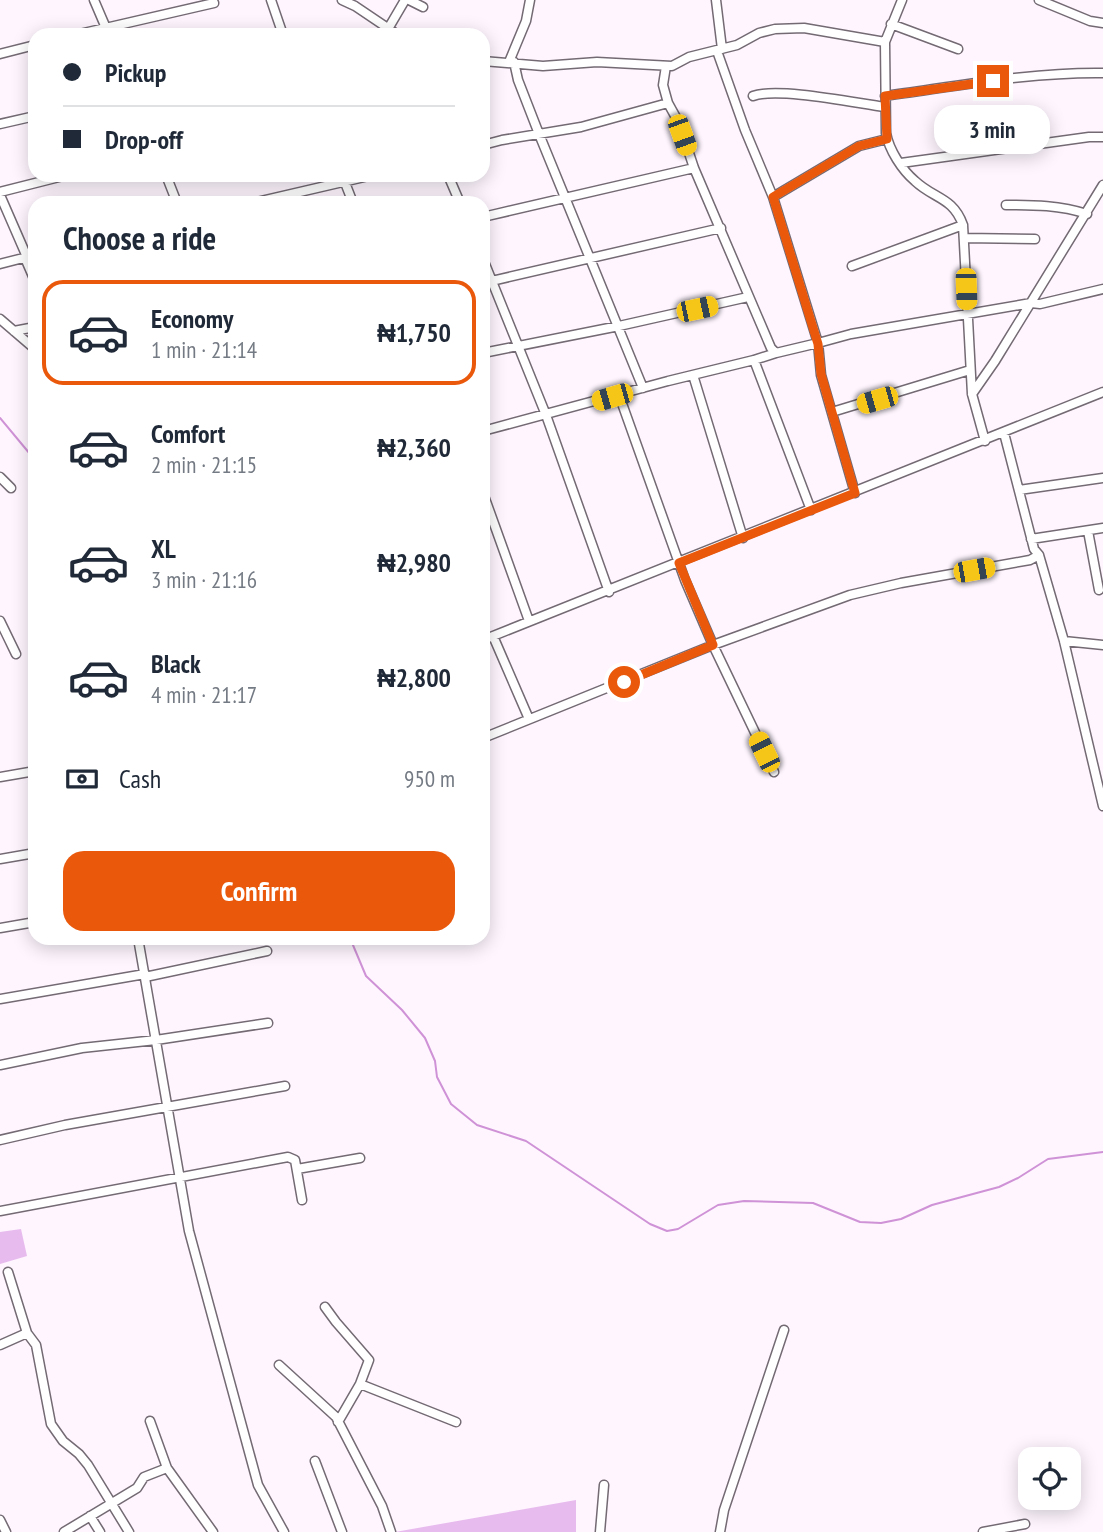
<!DOCTYPE html>
<meta charset="utf-8">
<style>
body{margin:0;font-family:"PT Sans Narrow",sans-serif;background:#f6f6f7;color:#1f2937;height:100vh;display:flex;flex-direction:column;font-size:26px;white-space:nowrap}
*{box-sizing:border-box;margin:0}
p{font-size:23px;color:#747a83}
.icon{flex:none;width:38px;height:38px;fill:none;stroke:currentColor;stroke-width:2;stroke-linecap:round;stroke-linejoin:round}
.map{position:relative;flex:1;overflow:hidden}
.details{position:absolute;left:28px;top:196px;width:462px;height:749px;display:flex;flex-direction:column;background:#fff;border-radius:21px;box-shadow:0 4px 18px #0003}
.details>*{flex:none}
.guide{position:absolute;left:28px;top:28px;width:462px;height:154px;border-radius:21px;box-shadow:0 4px 18px #0003;display:grid;align-content:center;height:154px;padding:0 35px;background:#fff}
.controls{position:absolute;left:1018px;top:1447px;display:grid;gap:14px}
.controls a{display:grid;place-items:center;width:63px;height:63px;border-radius:14px;background:#fff;box-shadow:0 4px 18px #0003;font-size:35px}
.end{position:absolute;width:32px;height:32px;margin:-16px;border:9px solid #ea580c;background:#fff;box-shadow:0 0 0 4px #fff}
.from{border-radius:50%}
.bubble{position:absolute;height:49px;border-radius:21px;background:#fff;box-shadow:0 4px 18px #0003;font-size:23px;font-weight:800;line-height:49px;text-align:center}
.car{position:absolute;width:21px;height:42px;margin:-21px -10px;border-radius:9px;box-shadow:0 0 5px 2px #0007;background:linear-gradient(#f5c518 24%,#345 0 40%,#f5c518 0 76%,#345 0 86%,#f5c518 0)}
.guide b{display:flex;align-items:center;gap:24px;height:66px;font-size:26px}
.guide b+b{border-top:2px solid #e0e1e3}
.guide i{width:18px;height:18px;background:#1f2937}
ul{padding:0;list-style:none}
li{display:flex;align-items:center;gap:21px;height:105px;margin:0 14px 10px;padding:0 21px;border:4px solid transparent;border-radius:21px}
li div{flex:1}
li b{display:block;font-size:26px}
li em{font-style:normal;font-weight:800}
li.current{border-color:#ea580c}
li>.icon{width:63px;height:63px;stroke-width:1.5}
h2{padding:0 35px;font-size:32px;line-height:84px}
.pay{display:flex;align-items:center;gap:18px;height:77px;padding:0 35px;font-size:26px}
.pay p{margin-inline-start:auto}
.cta{display:flex;gap:14px;margin-top:auto;padding:14px 35px}
.cta a{flex:1;height:80px;border-radius:21px;background:#ea580c;color:#fff;font-size:28px;font-weight:800;line-height:80px;text-align:center}
.map>svg:first-child{display:block}
</style>
<div class="map">
<svg width="1103" height="1532" viewBox="0 0 1103 1532">
<rect width="100%" height="100%" fill="#fef5fe"/>
<path fill="#e8bbee" d="M 21,1229 L 27,1256 L 0,1264 L 0,1232 Z
M 576,1500 L 576,1532 L 395,1532 Z"/>
<g fill="none" stroke-linecap="round" stroke-linejoin="round">
<path stroke="#cf92d6" stroke-width="2" d="M 0,418 L 35,460
M 350,938 L 366,976 L 402,1010 L 425,1038 L 435,1061 L 437,1077 L 451,1104 L 477,1125 L 526,1141 L 650,1224 L 667,1231 L 678,1229 L 718,1205 L 744,1201 L 813,1203 L 860,1222 L 881,1223 L 901,1219 L 932,1205 L 999,1187 L 1018,1178 L 1048,1159 L 1103,1152"/>
<defs>
<path id="street" d="M 94,0 L 109,35
M 271,0 L 283,35
M 342,0 L 355,6 L 398,35
M 409,0 L 423,7
M 716,0 L 722,49
M 902,0 L 885,42 L 886,133 C 889,150 902,170 915,181 C 934,199 953,197 963,225 L 972,394 L 985,441
M 1039,0 L 1090,21 L 1103,23
M 891,24 L 958,49
M 388,29 L 405,0
M 75,35 L 214,3
M 717,51 L 745,130 L 773,197 L 818,343 L 851,334 L 1031,303 L 1040,304 L 1103,289
M 0,54 L 35,45
M 483,61 L 543,66 L 597,62 L 672,66 L 689,57 L 737,45 L 759,33 L 775,29 L 804,28 L 885,42
M 509,62 L 526,21 L 530,0
M 514,62 L 518,80 L 539,134 L 643,388
M 666,66 L 663,85 L 668,103 L 679,123 L 694,168 L 771,348 L 776,353 L 818,343 L 821,375 L 855,493
M 753,96 C 778,87 855,103 885,107
M 885,96 C 958,86 1030,72 1103,73
M 0,124 L 35,116
M 483,145 L 502,140 L 581,127 L 668,103
M 901,163 L 1089,137 L 1103,137
M 166,175 L 177,203
M 342,175 L 353,203
M 448,175 L 460,203
M 0,192 L 67,175
M 0,195 L 27,257
M 773,197 L 859,146 L 887,139
M 252,203 L 373,175
M 1006,205 C 1034,205 1060,205 1087,214
M 483,217 L 694,168
M 964,238 L 1035,239
M 25,258 L 35,281
M 483,259 L 546,415 L 609,592
M 0,264 L 35,255
M 852,266 L 963,225
M 483,283 L 721,228
M 0,319 L 35,349
M 14,331 L 35,327
M 483,353 L 619,326 L 748,297
M 754,360 L 811,510
M 693,375 L 743,538
M 972,394 L 995,361 L 1103,185
M 619,395 L 685,580 L 713,645 L 774,772
M 832,412 L 970,370
M 483,431 L 668,381 L 754,360 L 776,353
M 0,477 L 11,488
M 1019,490 L 1103,478
M 483,493 L 529,621
M 1088,531 L 1099,590
M 1031,539 L 1103,528
M 1039,555 L 1064,641 L 1103,806
M 0,621 L 16,654
M 493,636 L 529,719
M 483,640 L 1103,392
M 1064,641 L 1103,645
M 483,738 L 713,645 L 850,595 L 901,583 L 1030,560 L 1039,555 L 1034,549 L 1004,433
M 0,777 L 35,771
M 0,859 L 35,853
M 0,928 L 35,922
M 138,938 L 189,1231 L 258,1485 L 284,1532
M 145,977 L 267,951
M 0,999 L 145,974
M 0,1065 L 82,1048 L 156,1040 L 268,1023
M 0,1140 L 65,1125 L 285,1086
M 297,1169 L 360,1158
M 0,1211 L 288,1157 L 295,1160 L 302,1200
M 8,1272 L 27,1333 L 36,1345 L 51,1424 L 63,1441 L 79,1454 L 88,1465 L 129,1532
M 325,1307 L 336,1322 L 369,1360 L 360,1384 L 338,1422
M 0,1345 L 27,1333
M 279,1365 L 336,1417 L 382,1506 L 391,1532
M 360,1384 L 456,1422
M 150,1421 L 167,1468 L 213,1532
M 315,1461 L 342,1532
M 90,1516 L 100,1532
M 0,1520 L 6,1532
M 64,1532 L 137,1488 L 144,1477 L 167,1468
M 600,1532 L 604,1485
M 720,1532 L 724,1510 L 784,1330
M 983,1532 L 1025,1524"/>
</defs>
<use href="#street" stroke="#736a74" stroke-width="11"/>
<use href="#street" stroke="#fff" stroke-width="8"/>
</g>
<g fill="none" stroke-linecap="round" stroke-linejoin="round">
<path stroke="#ea580c" stroke-width="9" d="M 624,682 L 713,645 L 679,563 L 855,493 L 821,374 L 818,344 L 773,197 L 859,146 L 887,139 L 885,96 L 993,81"/>
</g>
</svg>
<div class="controls">
<a><svg class="icon" aria-label="locate" viewBox="0 0 24 24"><circle cx="12" cy="12" r="6"/><path d="M12 2v4M12 18v4M2 12h4M18 12h4"/></svg></a>
</div>
<i class="end from" style="left:624px;top:682px"></i>
<i class="end" style="left:993px;top:81px"></i>
<div class="bubble" style="left:934px;top:105px;width:116px">3 min</div>
<i class="car" style="left:682px;top:135px;rotate:160deg"></i>
<i class="car" style="left:966px;top:289px;rotate:178deg"></i>
<i class="car" style="left:697px;top:309px;rotate:78deg"></i>
<i class="car" style="left:612px;top:397px;rotate:254deg"></i>
<i class="car" style="left:877px;top:400px;rotate:254deg"></i>
<i class="car" style="left:974px;top:570px;rotate:80deg"></i>
<i class="car" style="left:764px;top:752px;rotate:334deg"></i>
<div class="guide">
<b><i class="from"></i>Pickup</b>
<b><i></i>Drop-off</b>
</div>
<section class="details">
<h2>Choose a ride</h2>
<ul>
<li class="current"><svg class="icon" aria-label="car" viewBox="0 0 24 24"><path d="M5 17H2v-5l4-1 3-4h7l3 4 3 1v5h-3M9 17h6M6 11h13"/><circle cx="7" cy="17" r="2"/><circle cx="17" cy="17" r="2"/></svg><div><b>Economy</b><p>1 min · 21:14</p></div><em>₦1,750</em></li>
<li><svg class="icon" aria-label="car" viewBox="0 0 24 24"><path d="M5 17H2v-5l4-1 3-4h7l3 4 3 1v5h-3M9 17h6M6 11h13"/><circle cx="7" cy="17" r="2"/><circle cx="17" cy="17" r="2"/></svg><div><b>Comfort</b><p>2 min · 21:15</p></div><em>₦2,360</em></li>
<li><svg class="icon" aria-label="car" viewBox="0 0 24 24"><path d="M5 17H2v-5l4-1 3-4h7l3 4 3 1v5h-3M9 17h6M6 11h13"/><circle cx="7" cy="17" r="2"/><circle cx="17" cy="17" r="2"/></svg><div><b>XL</b><p>3 min · 21:16</p></div><em>₦2,980</em></li>
<li><svg class="icon" aria-label="car" viewBox="0 0 24 24"><path d="M5 17H2v-5l4-1 3-4h7l3 4 3 1v5h-3M9 17h6M6 11h13"/><circle cx="7" cy="17" r="2"/><circle cx="17" cy="17" r="2"/></svg><div><b>Black</b><p>4 min · 21:17</p></div><em>₦2,800</em></li>
</ul>
<div class="pay"><svg class="icon" aria-label="cash" viewBox="0 0 24 24"><path d="M3 7h18v10H3z"/><circle cx="12" cy="12" r="2"/></svg>Cash<p>950 m</p></div>
<div class="cta"><a>Confirm</a></div>
</section>
</div>
